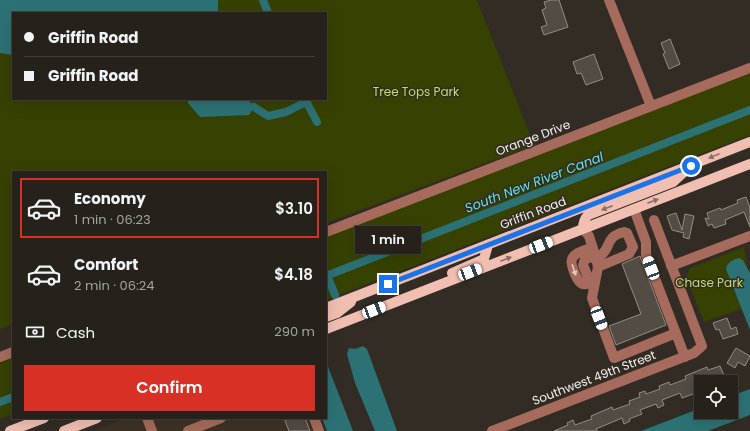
<!DOCTYPE html>
<meta charset="utf-8">
<style>
body{margin:0;font-family:Poppins,sans-serif;background:#322e28;color:#f1f3f6;height:100vh;display:flex;flex-direction:column;font-size:15px;white-space:nowrap}
*{box-sizing:border-box;margin:0}
p{font-size:13px;color:#a4a3a3}
.icon{flex:none;width:22px;height:22px;fill:none;stroke:currentColor;stroke-width:2;stroke-linecap:round;stroke-linejoin:round}
.map{position:relative;flex:1;overflow:hidden}
.drawer{position:absolute;left:12px;top:171px;width:315px;height:248px;display:flex;flex-direction:column;background:#26211b;border-radius:0px;box-shadow:0 4px 16px #0002,0 0 0 1px #423e3a}
.drawer>*{flex:none}
.banner{position:absolute;left:12px;top:12px;width:315px;height:88px;border-radius:0px;box-shadow:0 4px 16px #0002,0 0 0 1px #423e3a;display:grid;align-content:center;height:88px;padding:0 12px;background:#26211b}
.controls{position:absolute;left:694px;top:375px;display:grid;gap:8px}
.controls a{display:grid;place-items:center;width:44px;height:44px;border-radius:0px;background:#26211b;box-shadow:0 4px 16px #0002,0 0 0 1px #423e3a;font-size:20px}
.end{position:absolute;width:18px;height:18px;margin:-9px;border:5px solid #1a73e8;background:#fff;box-shadow:0 0 0 2px #fff}
.from{border-radius:50%}
.bubble{position:absolute;height:28px;border-radius:0px;background:#26211b;box-shadow:0 4px 16px #0002,0 0 0 1px #423e3a;font-size:13px;font-weight:600;line-height:28px;text-align:center}
.car{position:absolute;width:12px;height:24px;margin:-12px -6px;border-radius:5px;box-shadow:0 0 3px 1px #0007;background:linear-gradient(#fff 24%,#345 0 40%,#fff 0 76%,#345 0 86%,#fff 0)}
.banner b{display:flex;align-items:center;gap:14px;height:38px;font-size:15px}
.banner b+b{border-top:1px solid #423e3a}
.banner i{width:10px;height:10px;background:#f1f3f6}
ul{padding:7px 0 0;list-style:none}
li{display:flex;align-items:center;gap:12px;height:60px;margin:0 8px 6px;padding:0 4px;border:2px solid transparent;border-radius:0px}
li div{flex:1}
li b{display:block;font-size:15px}
li em{font-style:normal;font-weight:600}
li.on{border-color:#d93025}
li>.icon{width:36px;height:36px;stroke-width:1.5}
.pay{display:flex;align-items:center;gap:10px;height:44px;padding:0 12px;font-size:15px}
.pay p{margin-inline-start:auto}
.action{display:flex;gap:8px;margin-top:auto;padding:8px 12px}
.action a{flex:1;height:46px;border-radius:0px;background:#d93025;color:#fff;font-size:16px;font-weight:600;line-height:46px;text-align:center}
.map>svg:first-child{display:block}
</style>
<div class="map">
<svg width="750" height="431" viewBox="0 0 750 431">
<rect width="100%" height="100%" fill="#322c24"/>
<path fill="#3c3325" d="M 126,418 L 319,418 L 324,431 L 93,431 Z"/>
<path fill="#364102" fill-rule="evenodd" d="M 0,0 L 477,0 L 534,145 L 326,223 L 326,172 L 13,172 L 13,324 L 0,329 ZM 13,13 L 326,13 L 326,99 L 13,99 Z
M 750,73 L 750,135 L 326,300 L 326,237 Z
M 744,247 L 747,265 L 743,260 L 729,278 L 742,309 L 704,322 L 686,278 L 690,268 Z
M 13,358 L 13,414 L 0,419 L 0,363 Z"/>
<path fill="#2c7275" d="M 0,0 L 218,0 L 218,13 L 13,13 L 13,55 L 0,53 Z
M 188,99 L 248,99 L 254,107 L 249,115 L 200,117 L 188,103 Z
M 739,258 L 743,260 L 750,273 L 750,330 L 726,269 C 727,262 733,260 739,258 Z
M 363,346 L 367,349 L 397,431 L 375,431 L 355,383 L 347,354 L 349,348 L 355,349 Z
M 326,363 L 327,364 L 353,431 L 327,431 L 322,418 L 326,418 Z
M 750,389 L 750,415 L 708,431 L 641,431 L 701,408 L 701,412 L 731,412 L 731,396 Z"/>
<g fill="none" stroke-linecap="round" stroke-linejoin="round">
<path stroke="#2c7275" stroke-width="8" d="M 263,0 L 268,13
M 305,99 L 317,122
M 254,107 L 268,116 L 286,112 L 306,102
M 327,275 L 335,295
M 326,276 L 750,110
M 0,402 L 13,397"/>
</g>
<path fill="#524c43" stroke="#938c83" d="M 551,0 L 559,0 L 568,27 L 544,35 L 541,27 L 547,25 L 542,10 L 546,8 L 544,2 Z
M 670,39 L 680,64 L 669,69 L 663,54 L 665,53 L 661,43 Z
M 594,54 L 603,79 L 586,85 L 581,73 L 577,74 L 573,62 Z
M 746,197 L 750,208 L 750,227 L 744,212 L 725,220 L 726,224 L 714,228 L 712,224 L 708,226 L 705,218 L 709,219 L 707,213 L 720,208 L 721,210 L 738,203 L 737,200 Z
M 676,213 L 682,230 L 685,214 L 694,216 L 689,239 L 683,237 L 684,233 L 672,230 L 667,216 Z
M 640,256 L 666,325 L 616,345 L 609,326 L 641,314 L 622,264 Z
M 727,318 L 731,329 L 736,327 L 738,334 L 723,339 L 719,329 L 716,330 L 713,323 Z
M 736,348 L 750,356 L 745,366 L 738,362 L 735,368 L 727,363 Z
M 720,366 L 726,380 L 719,382 L 718,379 L 709,382 L 696,382 L 699,392 L 682,398 L 680,393 L 662,400 L 664,405 L 658,408 L 656,404 L 640,410 L 642,414 L 629,419 L 630,421 L 624,424 L 622,418 L 603,426 L 596,429 L 597,431 L 554,431 L 568,425 L 567,423 L 573,420 L 575,425 L 592,419 L 591,416 L 612,407 L 613,410 L 630,404 L 629,401 L 640,397 L 639,393 L 645,391 L 646,394 L 660,389 L 659,386 L 669,382 L 670,385 L 686,379 L 685,376 L 707,367 L 708,370 Z
M 284,418 L 305,418 L 310,431 L 289,431 Z"/>
<g fill="none" stroke-linecap="round" stroke-linejoin="round">
<path stroke="#a66b5c" stroke-width="10" d="M 609,0 L 651,106
M 634,209 L 646,242 L 646,255 L 685,357
M 583,229 L 589,236 L 596,258 L 598,267 L 592,298 L 614,358 L 676,333
M 326,232 L 750,68
M 588,249 C 583,251 574,253 572,259 C 570,264 577,283 583,284 C 586,285 591,282 595,282
M 671,266 L 750,236
M 590,282 L 583,265 L 585,259 C 590,256 595,259 600,256 C 612,248 604,237 624,232 L 627,233 L 633,247 L 629,254 L 598,267
M 0,357 L 13,352
M 147,418 L 152,431
M 314,418 L 319,431
M 188,431 L 221,418
M 492,431 L 694,353 L 702,346 L 654,220"/>
<path stroke="#f0bfb2" stroke-width="10" d="M 583,229 C 583,223 584,219 588,215 L 673,182 L 686,170
M 452,273 L 484,259 L 488,245
M 326,308 L 750,142
M 326,317 L 337,313 L 351,302
M 326,329 L 750,164
M 10,431 L 44,418
M 64,431 L 97,418"/>
</g>
<defs><path id="oneway-solid" d="M-6-.8H1V-3.2L6.5 0L1 3.2V.8H-6Z"/></defs>
<g fill="#886e64">
<use href="#oneway-solid" transform="translate(714 156) rotate(158)"/>
<use href="#oneway-solid" transform="translate(653 201) rotate(-21)"/>
<use href="#oneway-solid" transform="translate(607 208) rotate(159)"/>
<use href="#oneway-solid" transform="translate(506 259) rotate(-21)"/>
</g>
<use fill="#ddc9c1" href="#oneway-solid" transform="translate(574 270) rotate(71)"/>
<g fill="none" stroke-linecap="round" stroke-linejoin="round">
<path stroke="#1a73e8" stroke-width="5" d="M 388,284 L 691,166"/>
</g>
<g text-anchor="middle" stroke-width="3" stroke-linejoin="round" paint-order="stroke">
<g font-size="12" fill="#c3dc68" stroke="#322c24">
<text x="416" y="96">Tree Tops Park</text>
<text x="709" y="287">Chase Park</text>
</g>
<g font-size="12" fill="#f5f1ec" stroke="#322c24">
<text transform="translate(533 138) rotate(-21)" y="4">Orange Drive</text>
<text transform="translate(533 213) rotate(-21)" y="4">Griffin Road</text>
<text transform="translate(594 378) rotate(-21)" y="4">Southwest 49th Street</text>
</g>
<g font-size="13" font-style="italic" fill="#5fe5e9" stroke="#322c24">
<text transform="translate(534 182) rotate(-21)" y="5">South New River Canal</text>
</g>
</g>
</svg>
<div class="controls">
<a><svg class="icon" aria-label="locate" viewBox="0 0 24 24"><circle cx="12" cy="12" r="6"/><path d="M12 2v4M12 18v4M2 12h4M18 12h4"/></svg></a>
</div>
<i class="end from" style="left:691px;top:166px"></i>
<i class="end" style="left:388px;top:284px"></i>
<div class="bubble" style="left:355px;top:226px;width:66px">1 min</div>
<i class="car" style="left:541px;top:245px;rotate:69deg"></i>
<i class="car" style="left:651px;top:268px;rotate:339deg"></i>
<i class="car" style="left:470px;top:272px;rotate:69deg"></i>
<i class="car" style="left:374px;top:310px;rotate:69deg"></i>
<i class="car" style="left:599px;top:318px;rotate:159deg"></i>
<div class="banner">
<b><i class="from"></i>Griffin Road</b>
<b><i></i>Griffin Road</b>
</div>
<section class="drawer">
<ul>
<li class="on"><svg class="icon" aria-label="car" viewBox="0 0 24 24"><path d="M5 17H2v-5l4-1 3-4h7l3 4 3 1v5h-3M9 17h6M6 11h13"/><circle cx="7" cy="17" r="2"/><circle cx="17" cy="17" r="2"/></svg><div><b>Economy</b><p>1 min · 06:23</p></div><em>$3.10</em></li>
<li><svg class="icon" aria-label="car" viewBox="0 0 24 24"><path d="M5 17H2v-5l4-1 3-4h7l3 4 3 1v5h-3M9 17h6M6 11h13"/><circle cx="7" cy="17" r="2"/><circle cx="17" cy="17" r="2"/></svg><div><b>Comfort</b><p>2 min · 06:24</p></div><em>$4.18</em></li>
</ul>
<div class="pay"><svg class="icon" aria-label="cash" viewBox="0 0 24 24"><path d="M3 7h18v10H3z"/><circle cx="12" cy="12" r="2"/></svg>Cash<p>290 m</p></div>
<div class="action"><a>Confirm</a></div>
</section>
</div>
